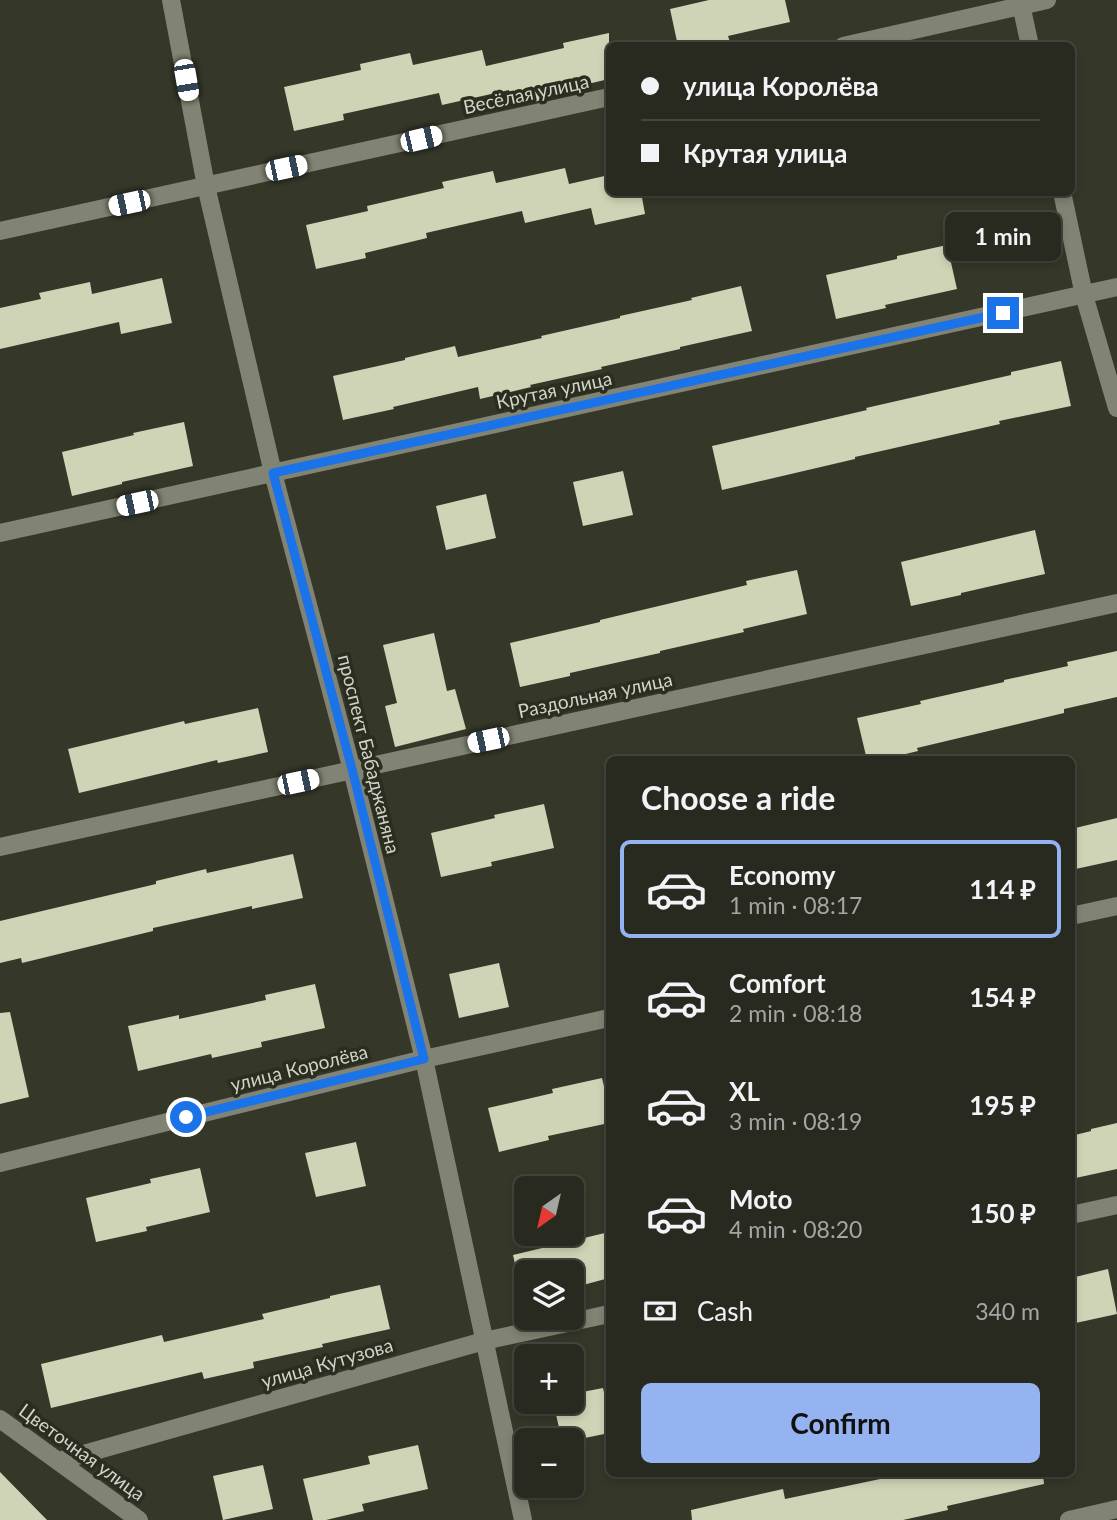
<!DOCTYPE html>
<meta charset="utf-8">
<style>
body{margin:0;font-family:Lato,sans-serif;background:#303128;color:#f1f3f6;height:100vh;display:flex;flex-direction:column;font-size:26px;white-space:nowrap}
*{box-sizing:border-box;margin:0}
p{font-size:23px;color:#a5a6a4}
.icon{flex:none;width:38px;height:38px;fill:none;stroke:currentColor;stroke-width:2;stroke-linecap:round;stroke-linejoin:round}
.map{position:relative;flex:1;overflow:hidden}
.sheet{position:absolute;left:606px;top:756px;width:469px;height:721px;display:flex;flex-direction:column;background:#28291f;border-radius:10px;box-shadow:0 4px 10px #0003,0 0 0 2px #44453d}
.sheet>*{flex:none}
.top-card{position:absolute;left:606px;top:42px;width:469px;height:154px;border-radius:10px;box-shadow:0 4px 10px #0003,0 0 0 2px #44453d;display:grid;align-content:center;height:154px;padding:0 35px;background:#28291f}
.needle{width:46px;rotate:214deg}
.fabs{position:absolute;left:514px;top:1176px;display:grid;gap:14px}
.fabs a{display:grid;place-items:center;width:70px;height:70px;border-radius:10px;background:#28291f;box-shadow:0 4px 10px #0003,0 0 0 2px #44453d;font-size:35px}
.end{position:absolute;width:32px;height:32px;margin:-16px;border:9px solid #1a73e8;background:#fff;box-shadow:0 0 0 4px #fff}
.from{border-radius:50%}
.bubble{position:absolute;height:49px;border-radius:10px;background:#28291f;box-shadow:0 4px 10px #0003,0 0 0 2px #44453d;font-size:23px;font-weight:700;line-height:49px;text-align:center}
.car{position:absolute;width:21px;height:42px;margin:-21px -10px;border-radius:9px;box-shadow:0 0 5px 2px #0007;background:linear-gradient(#fff 24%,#345 0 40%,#fff 0 76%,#345 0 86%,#fff 0)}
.top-card b{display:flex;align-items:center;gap:24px;height:66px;font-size:26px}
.top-card b+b{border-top:2px solid #44453d}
.top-card i{width:18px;height:18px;background:#f1f3f6}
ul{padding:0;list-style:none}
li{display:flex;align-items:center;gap:21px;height:98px;margin:0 14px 10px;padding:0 21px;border:4px solid transparent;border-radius:10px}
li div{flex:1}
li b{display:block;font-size:26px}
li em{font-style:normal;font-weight:700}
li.current{border-color:#95b2f1}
li>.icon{width:63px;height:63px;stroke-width:1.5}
h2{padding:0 35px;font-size:32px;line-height:84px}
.pay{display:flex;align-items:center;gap:18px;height:77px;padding:0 35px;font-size:26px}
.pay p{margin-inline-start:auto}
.action{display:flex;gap:14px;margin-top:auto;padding:14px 35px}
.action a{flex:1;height:80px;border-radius:10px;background:#95b2f1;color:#111;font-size:28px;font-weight:700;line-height:80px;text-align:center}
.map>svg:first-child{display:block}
</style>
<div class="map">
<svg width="1117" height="1520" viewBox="0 0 1117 1520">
<rect width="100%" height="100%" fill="#353729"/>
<path fill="#cfd4b6" d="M 709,0 L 785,0 L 790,22 L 728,36 L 730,42 L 713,46 L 678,46 L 670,9 Z
M 609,33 L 609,79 L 562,90 L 563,95 L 512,107 L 509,90 L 442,105 L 439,93 L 343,114 L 344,120 L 294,131 L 284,87 L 361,70 L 360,64 L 410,53 L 413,65 L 482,50 L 486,66 L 564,48 L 563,43 Z
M 565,168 L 569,184 L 609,175 L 609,192 L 641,192 L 645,214 L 595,225 L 591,208 L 525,223 L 522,211 L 426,233 L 427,238 L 365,253 L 366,258 L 316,269 L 306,225 L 368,211 L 367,206 L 444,188 L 442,182 L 493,171 L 496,183 Z
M 947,245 L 957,289 L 885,305 L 886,308 L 836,319 L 826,275 L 897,259 L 897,256 Z
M 162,278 L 172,323 L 121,334 L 119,322 L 0,349 L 0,308 L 41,299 L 39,293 L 90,282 L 92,294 Z
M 741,286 L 752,331 L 680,347 L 680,349 L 601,367 L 602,369 L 530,385 L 531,387 L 480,399 L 478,387 L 393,407 L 394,409 L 343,420 L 333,376 L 405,360 L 405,358 L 455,346 L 458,357 L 542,338 L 541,336 L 620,318 L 620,316 L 692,300 L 691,298 Z
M 1061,361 L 1071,406 L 999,421 L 1000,424 L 855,457 L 855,459 L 722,490 L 712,446 L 867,410 L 866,408 L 1011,375 L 1011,372 Z
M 184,422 L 193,466 L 122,482 L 122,484 L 72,496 L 62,452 L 134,435 L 133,433 Z
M 623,471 L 633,515 L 583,526 L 573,482 Z
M 486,494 L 496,538 L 446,550 L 436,506 Z
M 1035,530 L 1045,574 L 961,593 L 961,595 L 911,606 L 901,562 Z
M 797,570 L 807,614 L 743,629 L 744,632 L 660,651 L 660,653 L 570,673 L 570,676 L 520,687 L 510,643 L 600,622 L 600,620 L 747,585 L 746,581 Z
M 434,633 L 447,691 L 455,689 L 466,729 L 395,747 L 385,706 L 397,703 L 383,645 Z
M 1117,651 L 1117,697 L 1064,709 L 1064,713 L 917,748 L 918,751 L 881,760 L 867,760 L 857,718 L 921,704 L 920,701 L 1004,682 L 1004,680 L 1068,666 L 1067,662 Z
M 258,708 L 268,752 L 218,763 L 217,760 L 79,793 L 68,749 L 184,721 L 185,724 Z
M 544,804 L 554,848 L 491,862 L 492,866 L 441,877 L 431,833 L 495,818 L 494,815 Z
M 1117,818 L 1117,860 L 1071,870 L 1071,829 Z
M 293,854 L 303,898 L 252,909 L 252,906 L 153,928 L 153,931 L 22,963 L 21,958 L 0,963 L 0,921 L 156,884 L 156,881 L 206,869 L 207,873 Z
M 499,963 L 509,1007 L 459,1018 L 449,974 Z
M 315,984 L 325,1028 L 261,1042 L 262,1047 L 212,1058 L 211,1054 L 138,1071 L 128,1026 L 179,1015 L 179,1019 L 266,1000 L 265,995 Z
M 10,1012 L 29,1097 L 0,1104 L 0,1013 Z
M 602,1078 L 609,1107 L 609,1123 L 548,1136 L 549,1140 L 499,1152 L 488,1108 L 553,1093 L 552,1089 Z
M 1117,1123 L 1117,1169 L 1071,1179 L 1071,1136 L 1091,1131 L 1091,1129 Z
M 356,1142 L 366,1186 L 316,1197 L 305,1153 Z
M 200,1168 L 210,1212 L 146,1227 L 147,1231 L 96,1242 L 86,1198 L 151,1183 L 150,1179 Z
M 609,1232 L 609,1278 L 572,1288 L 572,1272 L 527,1272 L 527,1298 L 523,1299 L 513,1255 Z
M 1108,1269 L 1117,1314 L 1071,1324 L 1071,1278 Z
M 380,1285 L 390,1329 L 322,1344 L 323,1347 L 253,1362 L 254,1368 L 204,1379 L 202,1372 L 51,1408 L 41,1364 L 162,1335 L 164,1342 L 264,1319 L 262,1314 L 330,1298 L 330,1296 Z
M 603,1388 L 609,1414 L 609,1433 L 575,1440 L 562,1440 L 553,1402 L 572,1402 L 572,1394 Z
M 418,1445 L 428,1489 L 362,1504 L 364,1511 L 326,1520 L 313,1520 L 303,1479 L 370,1464 L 368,1456 Z
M 263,1465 L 273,1509 L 223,1520 L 213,1476 Z
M 0,1472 L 47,1520 L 0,1520 Z
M 904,1474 L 1043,1474 L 1044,1484 L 947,1506 L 948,1510 L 903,1520 L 692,1520 L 691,1510 L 783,1489 L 785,1499 Z"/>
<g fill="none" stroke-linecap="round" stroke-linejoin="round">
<path stroke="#818474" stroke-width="18" d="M 171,0 L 206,186 L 273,473 L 352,770 L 424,1059 L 523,1520
M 1020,0 L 1030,46
M 843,46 L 1047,0
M 1062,192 L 1084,295 L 1117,408
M 0,231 L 609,97
M 0,533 L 1117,287
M 0,847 L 1117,603
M 1071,916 L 1117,906
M 0,1163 L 424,1059 L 609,1018
M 1071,1215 L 1117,1205
M 0,1419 L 139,1520
M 59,1461 L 484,1341 L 609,1314
M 1069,1520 L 1117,1509"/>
</g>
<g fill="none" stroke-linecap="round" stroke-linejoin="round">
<path stroke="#1a73e8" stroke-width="9" d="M 186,1117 L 424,1059 L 352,769 L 273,473 L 1003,313"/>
</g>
<g text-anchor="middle" stroke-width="7" stroke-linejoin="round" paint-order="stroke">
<g font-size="19" fill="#d1d2ca" stroke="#2b2d1f">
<text transform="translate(526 94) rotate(-12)" y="7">Весёлая улица</text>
<text transform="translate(554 390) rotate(-12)" y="7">Крутая улица</text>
<text transform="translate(595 695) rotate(-12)" y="7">Раздольная улица</text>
<text transform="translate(369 754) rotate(76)" y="7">проспект Бабаджаняна</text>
<text transform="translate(299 1068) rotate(-14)" y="7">улица Королёва</text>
<text transform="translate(327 1363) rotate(-16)" y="7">улица Кутузова</text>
<text transform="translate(82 1452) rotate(36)" y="7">Цветочная улица</text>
</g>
</g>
</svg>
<div class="fabs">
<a><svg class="needle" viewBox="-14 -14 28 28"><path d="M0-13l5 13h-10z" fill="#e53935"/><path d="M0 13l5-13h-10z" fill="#a5a6a4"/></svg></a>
<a><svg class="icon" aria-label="layers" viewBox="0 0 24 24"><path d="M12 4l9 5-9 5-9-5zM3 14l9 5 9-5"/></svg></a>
<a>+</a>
<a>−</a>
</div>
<i class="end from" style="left:186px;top:1117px"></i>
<i class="end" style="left:1003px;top:313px"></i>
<div class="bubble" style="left:945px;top:212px;width:116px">1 min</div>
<i class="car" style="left:186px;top:80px;rotate:170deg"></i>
<i class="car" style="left:421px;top:139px;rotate:77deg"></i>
<i class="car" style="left:286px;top:168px;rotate:78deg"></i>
<i class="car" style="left:129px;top:203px;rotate:258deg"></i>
<i class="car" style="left:137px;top:503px;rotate:258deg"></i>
<i class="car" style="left:488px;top:740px;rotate:258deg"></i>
<i class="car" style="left:298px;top:782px;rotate:78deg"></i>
<div class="top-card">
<b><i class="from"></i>улица Королёва</b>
<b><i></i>Крутая улица</b>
</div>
<section class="sheet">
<h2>Choose a ride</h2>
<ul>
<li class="current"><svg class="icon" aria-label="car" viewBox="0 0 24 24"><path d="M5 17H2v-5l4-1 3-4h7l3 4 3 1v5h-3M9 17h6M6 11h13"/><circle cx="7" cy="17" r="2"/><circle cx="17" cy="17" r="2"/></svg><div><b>Economy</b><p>1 min · 08:17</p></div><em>114 ₽</em></li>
<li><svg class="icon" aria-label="car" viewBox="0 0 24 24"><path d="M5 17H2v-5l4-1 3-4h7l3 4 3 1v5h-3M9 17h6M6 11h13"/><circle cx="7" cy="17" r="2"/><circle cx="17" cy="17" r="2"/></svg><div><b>Comfort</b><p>2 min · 08:18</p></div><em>154 ₽</em></li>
<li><svg class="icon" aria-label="car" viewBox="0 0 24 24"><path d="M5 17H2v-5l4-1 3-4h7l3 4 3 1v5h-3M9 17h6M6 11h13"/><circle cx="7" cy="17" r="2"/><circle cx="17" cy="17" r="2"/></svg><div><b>XL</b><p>3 min · 08:19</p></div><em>195 ₽</em></li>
<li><svg class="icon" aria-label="car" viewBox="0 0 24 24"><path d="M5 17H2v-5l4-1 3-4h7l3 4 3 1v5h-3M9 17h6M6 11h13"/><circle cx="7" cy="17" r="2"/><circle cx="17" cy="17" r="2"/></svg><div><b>Moto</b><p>4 min · 08:20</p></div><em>150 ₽</em></li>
</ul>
<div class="pay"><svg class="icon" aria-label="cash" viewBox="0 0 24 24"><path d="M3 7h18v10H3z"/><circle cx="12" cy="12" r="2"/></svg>Cash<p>340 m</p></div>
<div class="action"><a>Confirm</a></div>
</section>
</div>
